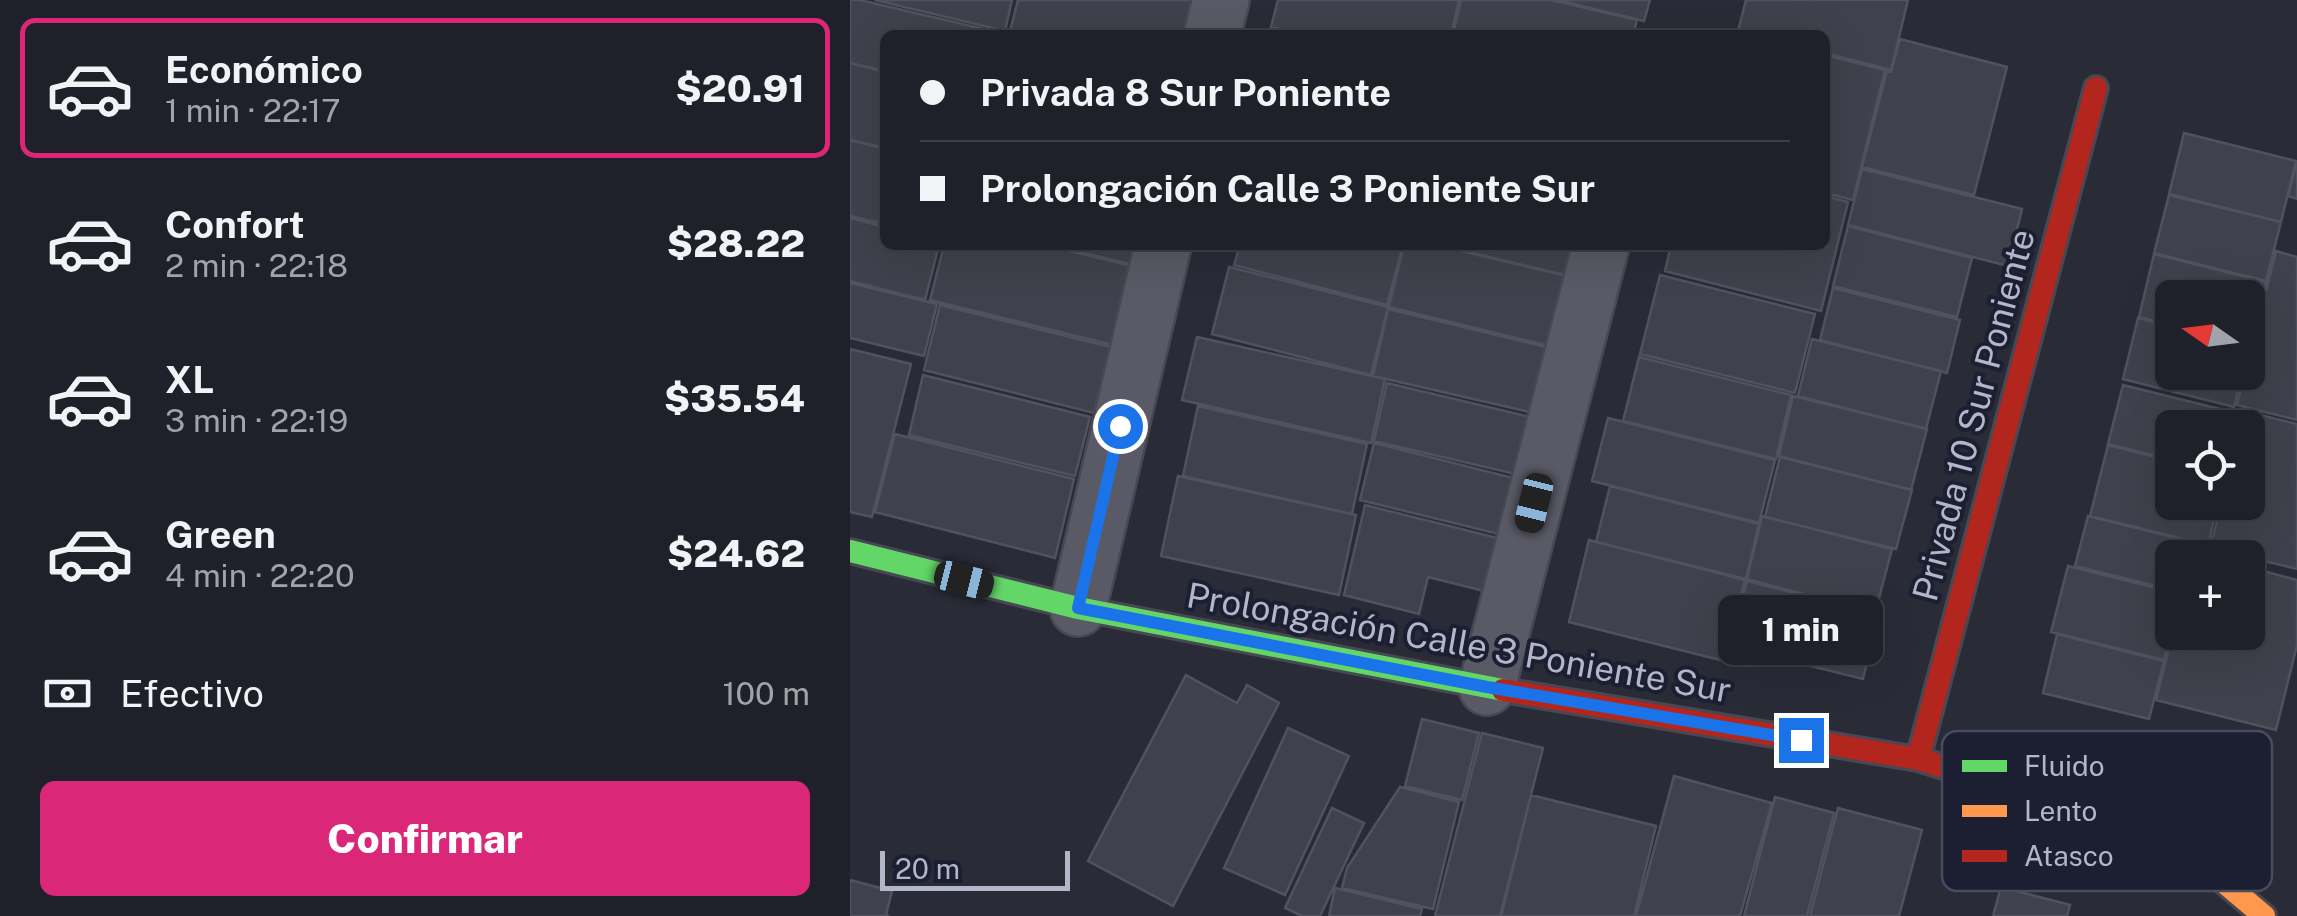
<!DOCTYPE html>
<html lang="es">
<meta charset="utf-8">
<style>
body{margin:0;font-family:"Public Sans",sans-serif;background:#272831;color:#f1f3f6;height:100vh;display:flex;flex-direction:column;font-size:38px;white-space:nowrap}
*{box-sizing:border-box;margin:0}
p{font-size:32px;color:#a1a3a8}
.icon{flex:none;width:55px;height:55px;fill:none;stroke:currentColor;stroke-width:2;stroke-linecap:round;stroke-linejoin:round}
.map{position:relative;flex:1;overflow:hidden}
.side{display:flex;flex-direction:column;background:#1f2029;width:850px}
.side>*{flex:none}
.top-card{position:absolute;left:30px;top:30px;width:950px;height:220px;border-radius:15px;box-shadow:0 10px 40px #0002,0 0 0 2px #3c3e46;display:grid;align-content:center;height:220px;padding:0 40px;background:#1f2029}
.needle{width:65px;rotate:284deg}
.tools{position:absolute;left:1305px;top:280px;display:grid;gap:20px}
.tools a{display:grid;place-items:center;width:110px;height:110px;border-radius:15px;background:#1f2029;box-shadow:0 10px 40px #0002,0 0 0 2px #3c3e46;font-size:50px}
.scale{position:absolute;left:30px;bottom:25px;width:190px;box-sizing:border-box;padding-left:10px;border:5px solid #b3b5c8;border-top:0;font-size:28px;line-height:35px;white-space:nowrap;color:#b3b5c8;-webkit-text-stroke:8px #1c1f32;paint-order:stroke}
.end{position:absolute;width:45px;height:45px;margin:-22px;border:12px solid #1a73e8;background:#fff;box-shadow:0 0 0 5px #fff}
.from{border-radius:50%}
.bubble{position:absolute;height:70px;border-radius:15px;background:#1f2029;box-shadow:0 10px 40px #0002,0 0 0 2px #3c3e46;font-size:32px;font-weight:800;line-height:70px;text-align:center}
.car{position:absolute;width:30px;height:60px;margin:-30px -15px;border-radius:12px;box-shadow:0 0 8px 2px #0007;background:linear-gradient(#222 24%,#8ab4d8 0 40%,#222 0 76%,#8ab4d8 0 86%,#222 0)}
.top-card b{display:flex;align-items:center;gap:35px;height:95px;font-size:38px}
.top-card b+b{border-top:2px solid #3c3e46}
.top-card i{width:25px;height:25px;background:#f1f3f6}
ul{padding:18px 0 0;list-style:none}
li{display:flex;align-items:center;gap:30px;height:140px;margin:0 20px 15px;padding:0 20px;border:5px solid transparent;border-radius:15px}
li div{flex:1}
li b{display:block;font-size:38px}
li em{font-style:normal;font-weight:800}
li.selected{border-color:#db2777}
li>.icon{width:90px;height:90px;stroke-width:1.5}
.pay{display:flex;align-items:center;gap:25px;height:110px;padding:0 40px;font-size:38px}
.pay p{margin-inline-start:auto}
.primary-button{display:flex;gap:20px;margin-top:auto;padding:20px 40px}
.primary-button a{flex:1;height:115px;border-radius:15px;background:#db2777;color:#fff;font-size:40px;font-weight:800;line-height:115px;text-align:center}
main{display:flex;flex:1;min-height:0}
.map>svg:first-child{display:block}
</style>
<main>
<section class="side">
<ul>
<li class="selected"><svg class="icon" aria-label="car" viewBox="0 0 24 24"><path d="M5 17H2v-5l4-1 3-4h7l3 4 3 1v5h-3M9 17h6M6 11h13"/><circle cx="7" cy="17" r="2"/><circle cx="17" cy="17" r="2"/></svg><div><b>Económico</b><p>1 min · 22:17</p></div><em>$20.91</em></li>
<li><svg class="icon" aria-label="car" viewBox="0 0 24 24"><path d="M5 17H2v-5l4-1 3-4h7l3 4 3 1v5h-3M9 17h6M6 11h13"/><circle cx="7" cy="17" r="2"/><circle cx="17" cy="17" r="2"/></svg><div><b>Confort</b><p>2 min · 22:18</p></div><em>$28.22</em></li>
<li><svg class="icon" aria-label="car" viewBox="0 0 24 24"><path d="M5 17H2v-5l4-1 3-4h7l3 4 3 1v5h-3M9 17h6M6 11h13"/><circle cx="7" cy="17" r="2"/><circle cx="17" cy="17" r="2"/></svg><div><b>XL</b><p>3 min · 22:19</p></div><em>$35.54</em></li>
<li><svg class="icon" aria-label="car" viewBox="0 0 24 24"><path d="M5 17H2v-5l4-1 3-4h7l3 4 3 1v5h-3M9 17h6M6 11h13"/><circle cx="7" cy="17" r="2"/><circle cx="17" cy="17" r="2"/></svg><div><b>Green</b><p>4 min · 22:20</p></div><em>$24.62</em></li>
</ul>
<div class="pay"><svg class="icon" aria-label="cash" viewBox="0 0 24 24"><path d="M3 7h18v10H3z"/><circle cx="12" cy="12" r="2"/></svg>Efectivo<p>100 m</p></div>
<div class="primary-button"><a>Confirmar</a></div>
</section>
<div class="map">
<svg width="1447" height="916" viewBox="0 0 1447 916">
<rect width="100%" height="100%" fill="#292b37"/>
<path fill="#40414c" stroke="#51525f" stroke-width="2.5" d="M 0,0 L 10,0 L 155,34 L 35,35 L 35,71 L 0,63 Z
M 25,0 L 162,0 L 155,31 Z
M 168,0 L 349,0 L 341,35 L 159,35 Z
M 428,0 L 609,0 L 601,35 L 455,35 L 421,27 Z
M 611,0 L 701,0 L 787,20 L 783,35 L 603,35 Z
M 707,0 L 800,0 L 794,21 Z
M 896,0 L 1058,0 L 1041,70 L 975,53 L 975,35 L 903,35 L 888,31 Z
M 1050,39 L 1157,67 L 1124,195 L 1012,167 L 1037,71 L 1041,72 Z
M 975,55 L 1035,70 L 1003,200 L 975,193 Z
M 0,63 L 35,72 L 35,148 L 0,140 Z
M 1334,133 L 1446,161 L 1431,222 L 1319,194 Z
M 0,140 L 35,149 L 35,224 L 0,216 Z
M 1447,161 L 1447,199 L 1438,196 Z
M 1012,169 L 1172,209 L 1158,266 L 998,225 Z
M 1319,195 L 1431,222 L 1416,281 L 1304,253 Z
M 975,196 L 998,202 L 971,311 L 815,271 L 821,245 L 975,245 Z
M 0,218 L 35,227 L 35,245 L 89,245 L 75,300 L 0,281 Z
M 998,226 L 1122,258 L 1107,317 L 983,286 Z
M 94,245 L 194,245 L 286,267 L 267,346 L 80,300 Z
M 200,245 L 294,245 L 289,266 Z
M 390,245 L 553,245 L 537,305 L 384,265 Z
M 554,245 L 585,245 L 725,278 L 708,348 L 539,307 Z
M 590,245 L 739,245 L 731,279 Z
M 1426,251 L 1447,257 L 1447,420 L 1387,405 L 1395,372 L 1398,372 L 1398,364 Z
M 1304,254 L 1416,282 L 1400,345 L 1398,344 L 1398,298 L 1322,298 L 1322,325 L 1289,317 Z
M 379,267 L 538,307 L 521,375 L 362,334 Z
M 810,275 L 965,314 L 945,393 L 790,354 Z
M 0,283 L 87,304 L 74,356 L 0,338 Z
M 983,288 L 1110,320 L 1097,373 L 970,340 Z
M 90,305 L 260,347 L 244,413 L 74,370 Z
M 538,309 L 708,350 L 693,415 L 523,376 Z
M 1288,318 L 1322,326 L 1322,372 L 1392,372 L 1384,407 L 1273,379 Z
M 347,337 L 535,379 L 521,443 L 332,400 Z
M 962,339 L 1091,371 L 1076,429 L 948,396 Z
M 0,349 L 61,364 L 22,517 L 0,512 Z
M 789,357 L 941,395 L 926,459 L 773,421 Z
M 73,375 L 240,417 L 225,476 L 59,435 Z
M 537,383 L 693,420 L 678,477 L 524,441 Z
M 1273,385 L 1390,414 L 1387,428 L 1322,428 L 1322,460 L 1258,444 Z
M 943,396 L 1077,429 L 1061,490 L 929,456 Z
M 348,406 L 517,444 L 502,514 L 333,476 Z
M 1394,411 L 1447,424 L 1447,569 L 1360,548 L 1372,502 L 1398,502 L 1398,428 L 1390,428 Z
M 758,418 L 925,460 L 909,523 L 742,481 Z
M 45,434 L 224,479 L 205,558 L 25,512 Z
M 524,443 L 675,481 L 661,537 L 510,500 Z
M 1258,445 L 1322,461 L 1322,502 L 1368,502 L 1358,545 L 1240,516 Z
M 930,457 L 1062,490 L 1046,549 L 915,517 Z
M 328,476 L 506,515 L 489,595 L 311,556 Z
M 760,486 L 909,524 L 896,579 L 746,542 Z
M 515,505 L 655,540 L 642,593 L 578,577 L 569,614 L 494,595 Z
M 912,516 L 1042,549 L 1025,613 L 897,579 Z
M 1238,516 L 1343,542 L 1340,558 L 1322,558 L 1322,590 L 1225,566 Z
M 739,540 L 895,580 L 874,661 L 719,622 Z
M 1218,566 L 1322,592 L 1322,626 L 1314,660 L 1201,632 Z
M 1398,567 L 1447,580 L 1447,645 L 1426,730 L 1306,700 L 1323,632 L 1398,632 Z
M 897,581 L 1029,614 L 1013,679 L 880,646 Z
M 1207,634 L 1314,661 L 1299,719 L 1193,693 Z
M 336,675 L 387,703 L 397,685 L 429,703 L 323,906 L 238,861 Z
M 572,719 L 629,733 L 612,800 L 555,786 Z
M 438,728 L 499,756 L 435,895 L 374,868 Z
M 632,733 L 693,748 L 650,916 L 585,916 Z
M 824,776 L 922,803 L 890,916 L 786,916 Z
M 550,787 L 609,802 L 583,909 L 492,888 L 497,868 Z
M 681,795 L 806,826 L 784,916 L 651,916 Z
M 925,797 L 984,813 L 957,916 L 894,916 Z
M 482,808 L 514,823 L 470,916 L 452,916 L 435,908 Z
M 988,808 L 1072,830 L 1049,916 L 960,916 Z
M 0,880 L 42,891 L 36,915 L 39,916 L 0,916 Z
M 1151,887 L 1220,905 L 1217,916 L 1143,916 Z
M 485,888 L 572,909 L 570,916 L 479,916 Z"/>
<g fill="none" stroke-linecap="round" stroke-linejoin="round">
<defs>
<path id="street" d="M 362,35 L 371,0
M 228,608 L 313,245
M 637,687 L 751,245"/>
<path id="fast" d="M 0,551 L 228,608 L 653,690"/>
<path id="slow" d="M 1146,783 L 1257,818 L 1362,872 L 1414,916"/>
<path id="jam" d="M 653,690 L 1068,759 L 1146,783
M 1068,759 L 1246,88"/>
</defs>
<use href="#street" stroke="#474851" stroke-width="60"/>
<use href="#fast" stroke="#474854" stroke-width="28"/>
<use href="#slow" stroke="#474854" stroke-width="28"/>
<use href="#jam" stroke="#474854" stroke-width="28"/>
<use href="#street" stroke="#595a65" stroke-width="55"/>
<use href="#fast" stroke="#63d668" stroke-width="22"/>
<use href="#slow" stroke="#ff974d" stroke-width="22"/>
<use href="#jam" stroke="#b3261e" stroke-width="22"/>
</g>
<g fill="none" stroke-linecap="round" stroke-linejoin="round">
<path stroke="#1a73e8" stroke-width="12" d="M 270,426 L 228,608 L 637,687 L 951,740"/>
</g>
<g text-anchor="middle" stroke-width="8" stroke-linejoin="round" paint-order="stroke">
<g font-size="35" fill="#b3b5c8" stroke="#1c1f32">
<text transform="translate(1124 415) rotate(-75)" y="12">Privada 10 Sur Poniente</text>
<text transform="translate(609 643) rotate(10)" y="12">Prolongación Calle 3 Poniente Sur</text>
</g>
</g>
<rect x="1092" y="731" width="330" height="160" rx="15" fill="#1c1f32" stroke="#494c5f" stroke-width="2.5"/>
<rect x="1112" y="760" width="45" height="12" fill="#63d668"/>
<rect x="1112" y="805" width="45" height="12" fill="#ff974d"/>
<rect x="1112" y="850" width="45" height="12" fill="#b3261e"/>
<g font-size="28" fill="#b3b5c8">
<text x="1174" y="776">Fluido</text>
<text x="1174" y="821">Lento</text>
<text x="1174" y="866">Atasco</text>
</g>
</svg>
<div class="tools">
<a><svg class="needle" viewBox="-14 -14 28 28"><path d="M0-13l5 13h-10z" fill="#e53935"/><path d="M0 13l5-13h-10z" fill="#a1a3a8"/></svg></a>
<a><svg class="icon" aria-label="locate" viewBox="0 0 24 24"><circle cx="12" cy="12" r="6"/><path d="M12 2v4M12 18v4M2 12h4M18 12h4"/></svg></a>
<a>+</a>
</div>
<div class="scale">20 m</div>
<i class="end from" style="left:270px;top:426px"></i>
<i class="end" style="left:951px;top:740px"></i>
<div class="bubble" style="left:868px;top:595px;width:165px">1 min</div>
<i class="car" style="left:684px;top:503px;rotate:194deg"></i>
<i class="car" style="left:114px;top:580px;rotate:104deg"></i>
<div class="top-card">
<b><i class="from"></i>Privada 8 Sur Poniente</b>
<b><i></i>Prolongación Calle 3 Poniente Sur</b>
</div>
</div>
</main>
